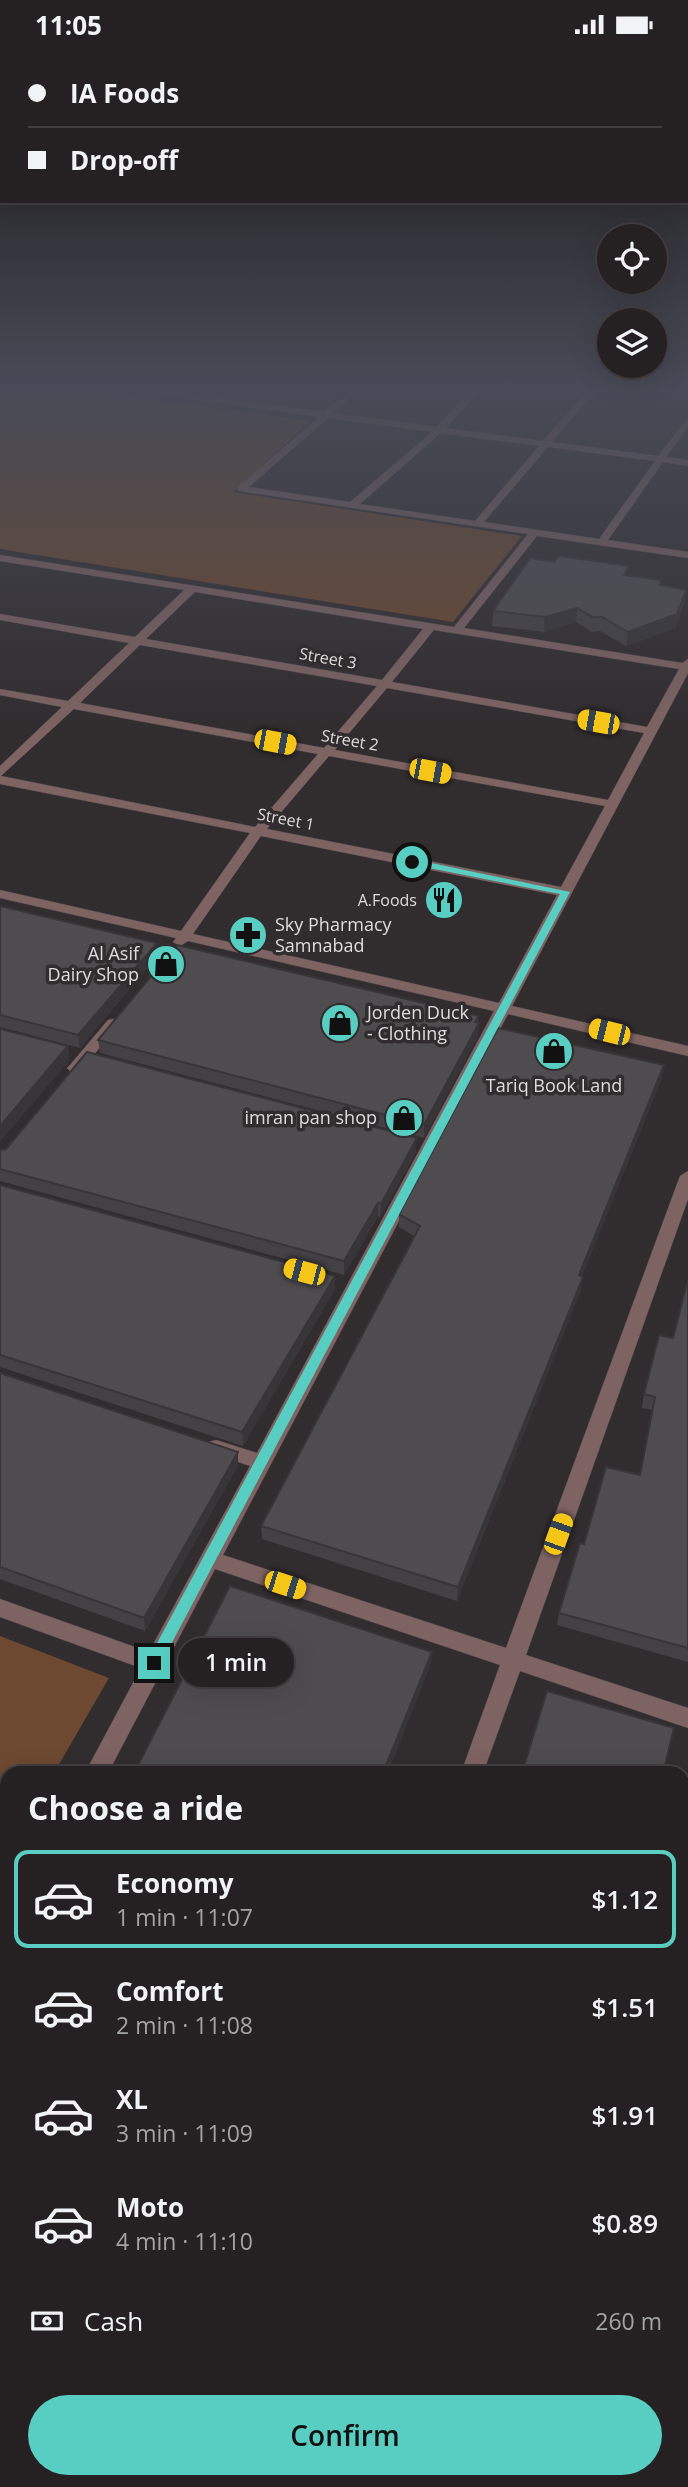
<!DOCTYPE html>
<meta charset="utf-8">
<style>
body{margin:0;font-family:"Open Sans",sans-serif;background:#2d292a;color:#f1f3f6;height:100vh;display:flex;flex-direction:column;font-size:26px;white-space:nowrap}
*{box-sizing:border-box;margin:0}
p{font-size:23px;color:#a3a3a5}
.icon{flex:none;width:38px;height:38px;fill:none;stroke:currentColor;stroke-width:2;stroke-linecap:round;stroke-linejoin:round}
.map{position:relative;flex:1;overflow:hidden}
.side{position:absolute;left:0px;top:1717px;width:690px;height:723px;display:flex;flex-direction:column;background:#252122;border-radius:21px 21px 0 0;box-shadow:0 7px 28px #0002,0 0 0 2px #423e40}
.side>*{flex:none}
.guide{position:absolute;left:0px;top:0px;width:690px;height:154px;box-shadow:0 7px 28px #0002,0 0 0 2px #423e40;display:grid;align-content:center;height:154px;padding:0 28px;background:#252122}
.buttons{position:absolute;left:597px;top:175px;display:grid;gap:14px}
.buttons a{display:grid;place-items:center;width:70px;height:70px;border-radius:50%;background:#252122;box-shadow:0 7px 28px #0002,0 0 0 2px #423e40;font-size:35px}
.end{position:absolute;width:32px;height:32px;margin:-16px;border:9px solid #57cec1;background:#111;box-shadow:0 0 0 4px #111}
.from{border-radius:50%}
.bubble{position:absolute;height:49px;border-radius:24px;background:#252122;box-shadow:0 7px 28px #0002,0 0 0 2px #423e40;font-size:23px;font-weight:600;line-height:49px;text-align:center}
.car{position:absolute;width:21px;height:42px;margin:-21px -10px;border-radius:9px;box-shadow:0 0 5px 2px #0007;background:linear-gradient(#f5c518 24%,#345 0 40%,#f5c518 0 76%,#345 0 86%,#f5c518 0)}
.guide b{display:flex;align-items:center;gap:24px;height:66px;font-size:26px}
.guide b+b{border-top:2px solid #423e40}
.guide i{width:18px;height:18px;background:#f1f3f6}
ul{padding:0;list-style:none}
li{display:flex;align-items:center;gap:21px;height:98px;margin:0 14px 10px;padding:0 14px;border:4px solid transparent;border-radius:14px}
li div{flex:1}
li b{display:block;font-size:26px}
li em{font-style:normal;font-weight:600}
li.on{border-color:#57cec1}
li>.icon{width:63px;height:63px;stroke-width:1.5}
h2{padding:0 28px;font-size:32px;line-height:84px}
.pay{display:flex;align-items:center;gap:18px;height:77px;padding:0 28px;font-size:26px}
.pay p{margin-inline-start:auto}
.button{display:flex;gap:14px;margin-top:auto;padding:14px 28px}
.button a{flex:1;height:80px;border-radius:42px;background:#57cec1;color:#111;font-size:28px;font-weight:600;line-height:80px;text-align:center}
.status{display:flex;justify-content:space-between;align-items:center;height:49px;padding:0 35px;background:#252122;direction:ltr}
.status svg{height:19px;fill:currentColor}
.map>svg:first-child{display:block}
</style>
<div class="status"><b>11:05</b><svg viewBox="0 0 49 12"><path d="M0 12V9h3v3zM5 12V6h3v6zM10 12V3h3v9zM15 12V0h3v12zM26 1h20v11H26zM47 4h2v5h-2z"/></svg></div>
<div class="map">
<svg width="688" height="2438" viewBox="0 0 688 2438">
<rect width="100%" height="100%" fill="#312c2e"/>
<path fill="#6c4930" d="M 0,341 L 74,341 L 311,372 L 233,443 L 522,487 L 453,573 L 0,500 Z
M 0,1587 L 109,1629 L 54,1724 L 7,1724 L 7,1803 L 0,1815 Z"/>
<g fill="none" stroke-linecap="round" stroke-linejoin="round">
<defs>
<path id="minor" d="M 134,341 L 159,341 L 324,363 L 350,341 L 359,341 L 333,364 L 437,378 L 471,341 L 480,341 L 446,379 L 543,392 L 587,341 L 596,341 L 552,393 L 658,407 L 688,369 L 688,378 L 666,408 L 688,411 L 688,417 L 663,413 L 608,491 L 688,503 L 688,509 L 537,487 L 464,579 L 682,614 L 688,610 L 688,624 L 512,957 L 688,997 L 688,1007 L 508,965 L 223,1506 L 506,1599 L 680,1127 L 688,1122 L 688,1150 L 526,1606 L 688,1659 L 688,1679 L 520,1622 L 483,1724 L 461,1724 L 500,1616 L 215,1520 L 108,1724 L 85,1724 L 141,1619 L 0,1568 L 0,1550 L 149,1603 L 250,1417 L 209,1403 L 206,1398 L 209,1393 L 216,1391 L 257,1404 L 494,962 L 188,892 L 180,897 L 173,893 L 176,889 L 0,849 L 0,841 L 181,882 L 250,784 L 0,735 L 0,717 L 62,658 L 0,646 L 0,640 L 68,652 L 129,594 L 0,571 L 0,565 L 135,588 L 184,541 L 0,512 L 0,506 L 454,578 L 528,485 L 238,442 L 238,438 L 319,368 ZM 328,369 L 432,383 L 350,453 L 249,438 ZM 441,384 L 539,397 L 475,472 L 360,455 ZM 548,398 L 655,412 L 599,490 L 484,473 ZM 195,543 L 423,580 L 382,631 L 146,590 ZM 434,581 L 679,620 L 647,678 L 392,633 ZM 140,596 L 377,637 L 324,699 L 80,654 ZM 387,639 L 644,684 L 608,751 L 335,701 ZM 74,660 L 318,705 L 255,778 L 1,727 ZM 329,707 L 605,757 L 561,838 L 267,780 ZM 261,787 L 557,846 L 499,954 L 193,885 Z
M 113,970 L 120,974 L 118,977 L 80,1022 L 70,1022 L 67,1019 L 70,1016 L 108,971 Z
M 7,1879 L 7,1913 L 0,1916 L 0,1882 Z
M 203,2432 L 233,2432 L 231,2438 L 201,2438 Z"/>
</defs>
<use href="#minor" stroke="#4d484a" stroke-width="1"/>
<use href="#minor" fill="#7d6362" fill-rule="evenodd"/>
</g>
<path fill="#444145" d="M 628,527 L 661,536 L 686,541 L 684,555 L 675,579 L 626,597 L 600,582 L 592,583 L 576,573 L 544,583 L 492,577 L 493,562 Z
M 0,857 L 157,894 L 158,906 L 80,999 L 0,978 Z
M 479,967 L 478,987 L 424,1089 L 100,1004 L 98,991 Z
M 662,1029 L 582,1227 L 581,1241 L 457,1552 L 262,1490 L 261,1477 L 414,1187 L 399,1178 L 399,1165 Z
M 0,1101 L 416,1103 L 380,1168 L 378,1167 L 344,1226 L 0,1132 Z
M 0,1136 L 335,1240 L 243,1397 L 0,1318 Z
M 688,1230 L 688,1613 L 557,1576 L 559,1564 L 584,1495 L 640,1426 L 652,1361 L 642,1359 L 644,1345 L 673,1289 Z
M 0,1324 L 238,1416 L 145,1582 L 0,1530 Z
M 460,2432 L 480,2432 L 479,2438 L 473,2438 Z"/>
<path fill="#373538" d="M 686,541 L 684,555 L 675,579 L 626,597 L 628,583 Z
M 577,559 L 576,573 L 544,583 L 545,568 Z
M 157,894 L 158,906 L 80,999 L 78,986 Z
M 479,967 L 478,987 L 424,1089 L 424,1076 Z
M 68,997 L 70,1011 L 0,1093 L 0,1077 Z
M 664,1016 L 662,1029 L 577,1240 L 579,1226 Z
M 417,1089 L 416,1103 L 380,1168 L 381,1155 Z
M 378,1154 L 378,1167 L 344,1226 L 344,1212 Z
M 335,1227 L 335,1240 L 243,1397 L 242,1383 Z
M 583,1228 L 581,1241 L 457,1552 L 458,1538 Z
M 238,1403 L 238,1416 L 145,1582 L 144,1569 Z
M 432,1603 L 431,1615 L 388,1724 L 383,1724 Z
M 106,2432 L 112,2432 L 110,2438 L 104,2438 Z"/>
<path fill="#4f4c50" stroke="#373538" stroke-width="2" d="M 559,507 L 629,517 L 624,526 L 661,531 L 660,536 L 686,541 L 677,565 L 628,583 L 602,568 L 593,568 L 577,559 L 545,568 L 493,562 L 530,509 L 554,513 Z
M 0,857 L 157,894 L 78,986 L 0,966 Z
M 177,896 L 479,967 L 475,973 L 479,974 L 424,1076 L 98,991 Z
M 498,979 L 664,1016 L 579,1226 L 583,1228 L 458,1538 L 261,1477 L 420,1177 L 399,1165 Z
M 0,980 L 68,997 L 0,1077 Z
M 87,1003 L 417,1089 L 381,1155 L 378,1154 L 344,1212 L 0,1120 L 0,1101 L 6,1100 Z
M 0,1136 L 335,1227 L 242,1383 L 0,1306 Z
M 688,1230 L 688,1599 L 559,1564 L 580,1494 L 584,1495 L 606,1418 L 640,1426 L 655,1348 L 644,1345 L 659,1286 L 673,1289 Z
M 0,1324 L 238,1403 L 144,1569 L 0,1518 Z
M 230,1537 L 432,1603 L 383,1724 L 134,1724 Z
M 547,1642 L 674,1679 L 663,1724 L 522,1724 Z
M 7,1984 L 7,2432 L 106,2432 L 104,2438 L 0,2438 L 0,1997 Z
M 313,2432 L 458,2432 L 457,2438 L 312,2438 Z"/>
<linearGradient id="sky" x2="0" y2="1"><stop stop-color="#1b1819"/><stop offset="0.5" stop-color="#484b57"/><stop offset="1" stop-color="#484b57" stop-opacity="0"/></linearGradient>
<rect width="688" height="683" fill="url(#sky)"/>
<path fill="#57cec1" d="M 412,810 L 570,843 L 159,1618 L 154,1620 L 147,1614 L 149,1609 L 560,845 L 409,815 Z"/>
<defs>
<symbol id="restaurant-disc" viewBox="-11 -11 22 22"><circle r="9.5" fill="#57cec1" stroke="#312c2e"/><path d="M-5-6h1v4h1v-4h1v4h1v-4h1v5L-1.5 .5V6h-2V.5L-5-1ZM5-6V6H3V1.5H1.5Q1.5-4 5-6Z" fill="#111"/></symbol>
<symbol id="pharmacy-disc" viewBox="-11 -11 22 22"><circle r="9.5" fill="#57cec1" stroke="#312c2e"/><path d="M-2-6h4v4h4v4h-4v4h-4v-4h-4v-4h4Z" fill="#111"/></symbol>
<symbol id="shop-disc" viewBox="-11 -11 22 22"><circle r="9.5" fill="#57cec1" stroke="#312c2e"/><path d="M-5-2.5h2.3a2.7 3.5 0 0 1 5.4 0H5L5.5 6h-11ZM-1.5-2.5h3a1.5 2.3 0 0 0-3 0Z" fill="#111"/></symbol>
</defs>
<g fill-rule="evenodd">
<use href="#restaurant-disc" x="422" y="829" width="44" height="44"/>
<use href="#pharmacy-disc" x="226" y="864" width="44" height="44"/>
<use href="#shop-disc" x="144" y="893" width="44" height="44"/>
<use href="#shop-disc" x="318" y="952" width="44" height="44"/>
<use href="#shop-disc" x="532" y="980" width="44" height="44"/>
<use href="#shop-disc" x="382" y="1047" width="44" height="44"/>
</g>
<g text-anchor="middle" stroke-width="7" stroke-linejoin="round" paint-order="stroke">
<g font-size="16" fill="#dfdcde" stroke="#312c2e">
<text transform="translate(328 609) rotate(10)" y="6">Street 3</text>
<text transform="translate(350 691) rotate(10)" y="6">Street 2</text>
<text transform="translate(286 770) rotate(11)" y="6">Street 1</text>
</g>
<g font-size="16" fill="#dfdcde" stroke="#312c2e" text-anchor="end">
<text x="417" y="857">A.Foods</text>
</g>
<g font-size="18" fill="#dfdcde" stroke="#312c2e" text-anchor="start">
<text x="275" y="882">Sky Pharmacy<tspan x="275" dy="21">Samnabad</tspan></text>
<text x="139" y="911" text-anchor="end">Al Asif<tspan x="139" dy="21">Dairy Shop</tspan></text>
<text x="367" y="970">Jorden Duck<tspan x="367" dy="21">- Clothing</tspan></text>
<text x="554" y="1043" text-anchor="middle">Tariq Book Land</text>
<text x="377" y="1075" text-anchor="end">imran pan shop</text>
</g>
</g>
</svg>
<div class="buttons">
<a><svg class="icon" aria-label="locate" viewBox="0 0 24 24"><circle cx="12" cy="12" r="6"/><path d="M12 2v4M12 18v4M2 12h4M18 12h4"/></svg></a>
<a><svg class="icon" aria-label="layers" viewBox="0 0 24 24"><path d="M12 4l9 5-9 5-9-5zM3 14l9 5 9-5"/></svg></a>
</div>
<i class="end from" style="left:412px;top:813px"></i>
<i class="end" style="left:154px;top:1614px"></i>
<div class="bubble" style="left:178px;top:1589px;width:116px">1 min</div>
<i class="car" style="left:598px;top:673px;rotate:280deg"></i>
<i class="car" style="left:275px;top:693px;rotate:101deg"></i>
<i class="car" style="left:430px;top:722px;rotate:101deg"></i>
<i class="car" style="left:609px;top:983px;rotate:284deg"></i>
<i class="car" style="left:304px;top:1223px;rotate:285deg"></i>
<i class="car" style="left:558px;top:1485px;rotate:20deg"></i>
<i class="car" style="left:285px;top:1536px;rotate:108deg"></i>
<div class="guide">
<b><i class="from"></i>IA Foods</b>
<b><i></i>Drop-off</b>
</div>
<section class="side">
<h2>Choose a ride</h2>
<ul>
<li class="on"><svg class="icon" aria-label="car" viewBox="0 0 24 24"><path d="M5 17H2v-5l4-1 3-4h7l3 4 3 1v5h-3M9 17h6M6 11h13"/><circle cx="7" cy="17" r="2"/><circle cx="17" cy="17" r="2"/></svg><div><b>Economy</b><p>1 min · 11:07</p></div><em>$1.12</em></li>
<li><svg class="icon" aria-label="car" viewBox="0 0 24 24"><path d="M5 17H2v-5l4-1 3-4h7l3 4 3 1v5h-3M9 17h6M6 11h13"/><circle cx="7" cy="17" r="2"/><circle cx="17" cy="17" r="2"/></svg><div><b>Comfort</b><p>2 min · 11:08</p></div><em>$1.51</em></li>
<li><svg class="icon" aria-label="car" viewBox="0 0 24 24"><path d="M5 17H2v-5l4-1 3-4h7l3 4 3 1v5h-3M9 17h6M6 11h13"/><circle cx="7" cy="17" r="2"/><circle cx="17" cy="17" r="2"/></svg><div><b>XL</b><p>3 min · 11:09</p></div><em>$1.91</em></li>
<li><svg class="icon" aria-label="car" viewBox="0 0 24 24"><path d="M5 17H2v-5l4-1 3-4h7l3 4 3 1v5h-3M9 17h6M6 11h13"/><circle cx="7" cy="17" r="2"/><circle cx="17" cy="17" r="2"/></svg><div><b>Moto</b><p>4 min · 11:10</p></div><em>$0.89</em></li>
</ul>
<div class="pay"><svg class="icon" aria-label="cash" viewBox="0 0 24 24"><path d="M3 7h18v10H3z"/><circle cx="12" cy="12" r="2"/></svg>Cash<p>260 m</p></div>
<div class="button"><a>Confirm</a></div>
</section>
</div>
